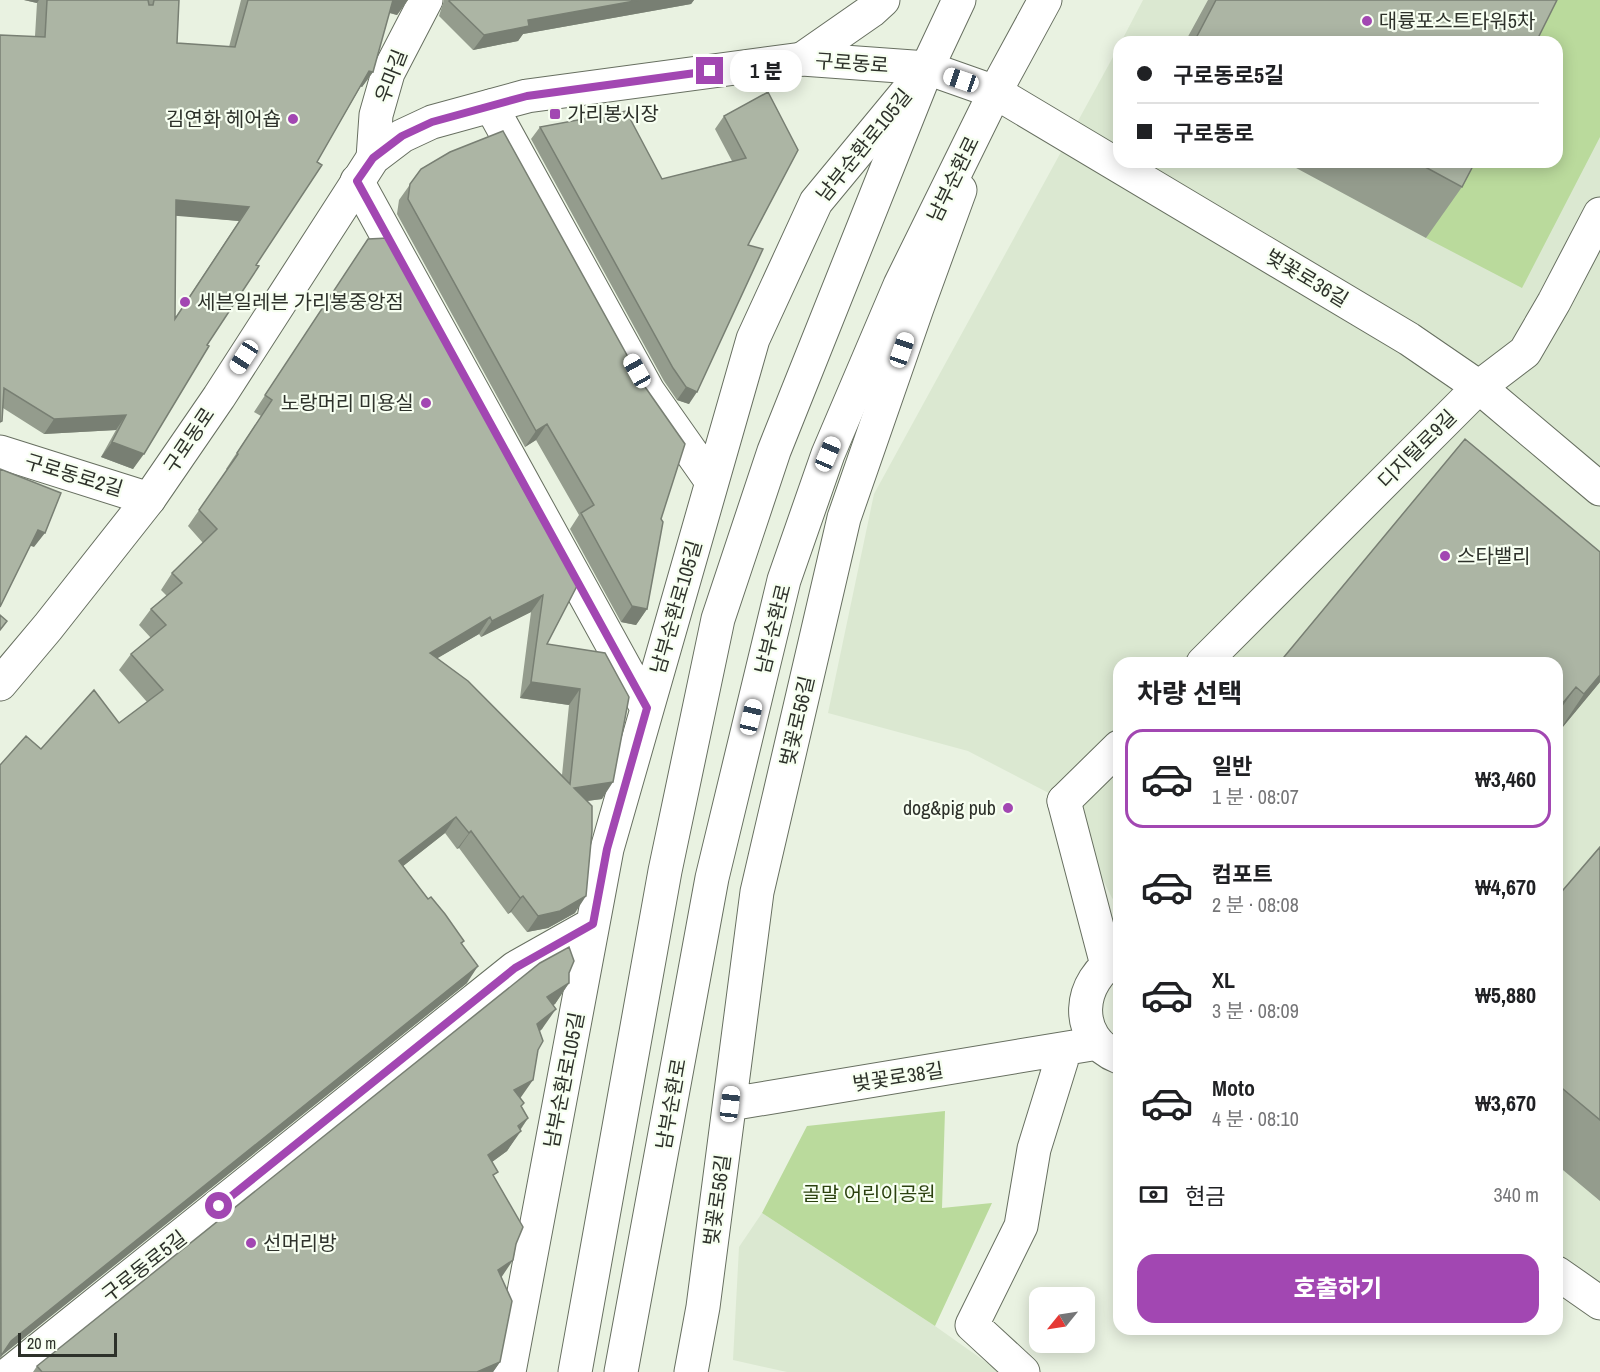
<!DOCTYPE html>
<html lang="ko">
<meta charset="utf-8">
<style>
body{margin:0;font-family:"Archivo Narrow","Noto Sans KR",sans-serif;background:#f6f6f6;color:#202124;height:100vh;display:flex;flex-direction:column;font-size:22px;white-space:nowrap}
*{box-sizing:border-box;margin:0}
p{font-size:20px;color:#757577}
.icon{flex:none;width:33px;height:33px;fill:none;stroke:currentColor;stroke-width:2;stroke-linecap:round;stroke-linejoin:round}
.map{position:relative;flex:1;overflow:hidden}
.side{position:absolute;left:1113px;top:657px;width:450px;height:678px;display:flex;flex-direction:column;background:#fff;border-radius:18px;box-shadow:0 3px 15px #0003}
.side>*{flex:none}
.hud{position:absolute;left:1113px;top:36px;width:450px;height:132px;border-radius:18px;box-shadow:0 3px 15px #0003;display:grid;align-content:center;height:132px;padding:0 24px;background:#fff}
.needle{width:39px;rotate:240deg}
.controls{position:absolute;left:1029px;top:1287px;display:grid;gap:12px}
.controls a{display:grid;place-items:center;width:66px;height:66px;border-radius:12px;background:#fff;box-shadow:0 3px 15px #0003;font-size:30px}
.scale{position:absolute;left:18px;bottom:15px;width:99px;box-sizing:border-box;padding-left:6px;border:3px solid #2d312a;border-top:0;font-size:16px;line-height:21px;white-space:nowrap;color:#2d312a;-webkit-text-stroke:4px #f7fff1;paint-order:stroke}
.end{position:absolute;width:27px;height:27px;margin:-14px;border:8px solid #a247b2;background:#fff;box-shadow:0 0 0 3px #fff}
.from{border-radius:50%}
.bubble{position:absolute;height:42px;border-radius:18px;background:#fff;box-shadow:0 3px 15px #0003;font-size:20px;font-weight:800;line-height:42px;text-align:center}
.car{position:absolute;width:18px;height:36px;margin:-18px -9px;border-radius:8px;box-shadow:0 0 4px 2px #0007;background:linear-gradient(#fff 24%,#345 0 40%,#fff 0 76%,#345 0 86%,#fff 0)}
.hud b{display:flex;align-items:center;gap:21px;height:57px;font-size:22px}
.hud b+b{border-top:2px solid #e0e0e0}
.hud i{width:15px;height:15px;background:#202124}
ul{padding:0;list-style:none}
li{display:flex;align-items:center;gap:18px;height:99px;margin:0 12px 9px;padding:0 12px;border:3px solid transparent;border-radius:18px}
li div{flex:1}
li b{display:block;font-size:22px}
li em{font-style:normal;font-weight:800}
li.on{border-color:#a247b2}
li>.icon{width:54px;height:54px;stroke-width:1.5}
h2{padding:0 24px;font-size:27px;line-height:72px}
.pay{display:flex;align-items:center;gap:15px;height:66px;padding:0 24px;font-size:22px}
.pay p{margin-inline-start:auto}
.cta{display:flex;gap:12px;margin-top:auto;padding:12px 24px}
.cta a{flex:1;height:69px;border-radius:18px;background:#a247b2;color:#fff;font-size:24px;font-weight:800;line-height:69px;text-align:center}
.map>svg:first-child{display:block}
</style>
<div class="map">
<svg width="1600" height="1372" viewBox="0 0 1600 1372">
<rect width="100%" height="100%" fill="#e9f2e1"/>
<path fill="#dbe8d1" d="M 1143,0 L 1600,0 L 1600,1303 L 1557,1273 L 1557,663 L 1119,663 L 1119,905 L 1112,898 L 1064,801 L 968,751 L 828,713 L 874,494 L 1119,46 L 1119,162 L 1557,162 L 1557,42 L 1121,42 Z
M 762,1213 L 935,1326 L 1000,1372 L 787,1372 L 733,1360 L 739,1247 Z"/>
<path fill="#bada9c" d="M 1548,0 L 1600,0 L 1600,137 L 1522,288 L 1426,238 L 1465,162 L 1557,162 L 1557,42 L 1526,42 Z
M 945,1111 L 942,1208 L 992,1203 L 935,1326 L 762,1213 L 807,1126 Z"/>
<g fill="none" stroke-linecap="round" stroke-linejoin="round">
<defs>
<path id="street" d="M 491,106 L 648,391 L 712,482
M 373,158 L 376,115 L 388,73 L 426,0
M 357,181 L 647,708
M 0,452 L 149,499
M 1064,801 L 1107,965
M 1119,958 C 1077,979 1072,1039 1119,1057
M 730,1104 L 1098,1043
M 1557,1273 L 1600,1303
M 11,1372 L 515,968 L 593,924
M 509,1372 L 607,849 L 753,339 L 816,202 L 921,75
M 691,1372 L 703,1307 L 757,892 L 844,518 L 917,308 L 960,190
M 1023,1372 L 972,1325 L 1021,1226 L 1034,1149 L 1065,1049"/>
<path id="secondary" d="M 1203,663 L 1479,387 L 1525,352 L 1554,302 L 1600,214
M 0,684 L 48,627 L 149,499 L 219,397 L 373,158 L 402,136 L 432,122 L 527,96 L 802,59 L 927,68 L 995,92 L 1409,339 L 1479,387 L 1600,489
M 1064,801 L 1119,747"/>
<path id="primary" d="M 802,59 L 871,11 L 883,0
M 575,1372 L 665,871 L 718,619 L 774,451 L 927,68 L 959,0
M 621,1372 L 712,878 L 784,580 L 828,454 L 900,285 L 995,92 L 1045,0"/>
</defs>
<use href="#street" stroke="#676f60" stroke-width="35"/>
<use href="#secondary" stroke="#676f60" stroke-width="35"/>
<use href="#primary" stroke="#676f60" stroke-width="35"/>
<use href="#street" stroke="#fff" stroke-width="33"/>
<use href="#secondary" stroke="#fff" stroke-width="33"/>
<use href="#primary" stroke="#fff" stroke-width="33"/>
</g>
<path fill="#949c8d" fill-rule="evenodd" d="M 24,0 L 179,0 L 177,43 L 229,47 L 241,0 L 408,0 L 397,15 L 389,13 L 373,72 L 362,87 L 361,86 L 256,265 L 207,345 L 133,469 L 101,457 L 116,430 L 44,434 L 3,408 L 0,424 L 35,36 L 37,3 ZM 176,215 L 239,221 L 175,318 Z
M 444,0 L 694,0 L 691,4 L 523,34 L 518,41 L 473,50 L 439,16 Z
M 1208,0 L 1557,0 L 1536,42 L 1185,42 Z
M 768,92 L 748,245 L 689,404 L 677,400 L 664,381 L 531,139 L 540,127 L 662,179 L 732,161 L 715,129 L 724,116 Z
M 1285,162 L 1475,162 L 1462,187 L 1426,238 Z
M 421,169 L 661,519 L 647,609 L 636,625 L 621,622 L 570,529 L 579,515 L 536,440 L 525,447 L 397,214 L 399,200 Z
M 368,239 L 532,505 L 547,644 L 605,653 L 602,799 L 587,801 L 575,913 L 548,928 L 527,932 L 511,912 L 508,914 L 459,848 L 457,849 L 445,833 L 403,866 L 428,899 L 464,941 L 462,944 L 467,983 L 0,1357 L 0,765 L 41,749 L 119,723 L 147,702 L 119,670 L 131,654 L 151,638 L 139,625 L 151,609 L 167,596 L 161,590 L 172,573 L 203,543 L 188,526 L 227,470 L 226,469 L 261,416 L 254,412 ZM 531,612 L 520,698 L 569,705 L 562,775 L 437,658 L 479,634 L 481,637 Z
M 1600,552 L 1600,682 L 1557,734 L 1557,663 Z
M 1600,847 L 1600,1201 L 1557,1165 L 1557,897 Z
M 569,973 L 569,983 L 555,1004 L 553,1005 L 542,1029 L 540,1031 L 538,1050 L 520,1098 L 521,1107 L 528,1118 L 507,1151 L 492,1162 L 494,1177 L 501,1277 L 500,1362 L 493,1372 L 33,1372 L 37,1366 Z"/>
<path fill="#787f73" d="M 24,0 L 39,0 L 37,3 Z
M 391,0 L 408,0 L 397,15 L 384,11 Z
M 640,0 L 694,0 L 691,4 L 523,34 L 518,41 L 473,50 L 484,35 L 528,20 Z
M 369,71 L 373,72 L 362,87 L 359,86 Z
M 176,200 L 249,207 L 239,221 L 166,215 Z
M 686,387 L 697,392 L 689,404 L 677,400 Z
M 126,415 L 116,430 L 44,434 L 54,419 Z
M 547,424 L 536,440 L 525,447 L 536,431 Z
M 112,442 L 144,454 L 133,469 L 101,457 Z
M 38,530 L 45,533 L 34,547 L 28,545 Z
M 543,595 L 531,612 L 481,637 L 492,621 Z
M 632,606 L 647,609 L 636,625 L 621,622 Z
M 490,617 L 479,634 L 419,669 L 430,653 Z
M 1600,675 L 1600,682 L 1557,734 L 1584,694 Z
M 531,682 L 580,689 L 569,705 L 520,698 Z
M 1576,687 L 1557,714 L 1557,710 Z
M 613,782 L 602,799 L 563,804 L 574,788 Z
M 456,817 L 445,833 L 388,878 L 399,861 Z
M 471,831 L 459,848 L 457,849 L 469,833 Z
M 523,896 L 511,912 L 508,914 L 520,898 Z
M 586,896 L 575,913 L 548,928 L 527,932 L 538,916 Z
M 478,966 L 467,983 L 0,1357 L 11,1341 Z
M 569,983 L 555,1004 L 533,1017 L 547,997 Z
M 556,1009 L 542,1029 L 523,1044 L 537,1024 Z
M 533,1080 L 519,1100 L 514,1090 Z
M 528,1118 L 517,1134 L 521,1131 L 507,1151 L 474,1175 L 488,1155 Z
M 513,1260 L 499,1281 L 498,1270 Z
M 500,1362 L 493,1372 L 477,1372 Z"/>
<path fill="#acb5a4" stroke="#787f73" stroke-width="1.5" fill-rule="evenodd" d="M 47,0 L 148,0 L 149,5 L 153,5 L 154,0 L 179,0 L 177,43 L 235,47 L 248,0 L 393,0 L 373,72 L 369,71 L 317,162 L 322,165 L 256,265 L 259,266 L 207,345 L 209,346 L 144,454 L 112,442 L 126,415 L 54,419 L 4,388 L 2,421 L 0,422 L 0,35 L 45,37 ZM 176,200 L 249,207 L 175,319 Z
M 450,0 L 640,0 L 528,20 L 529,26 L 484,35 L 449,1 Z
M 1216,0 L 1557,0 L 1536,42 L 1194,42 Z
M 768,92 L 798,150 L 748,245 L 763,249 L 697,392 L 686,387 L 673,368 L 540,127 L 626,111 L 662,179 L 746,158 L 724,116 Z
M 503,131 L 643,384 L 685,444 L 661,519 L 663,522 L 647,609 L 632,606 L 581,513 L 594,505 L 547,424 L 536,431 L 408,199 L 410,184 L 421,169 L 450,152 Z
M 1416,162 L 1475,162 L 1462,187 Z
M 388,238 L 532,505 L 578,584 L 547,644 L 605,653 L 629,697 L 613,782 L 574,788 L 592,806 L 592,831 L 586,896 L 560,911 L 538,916 L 523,896 L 520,898 L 471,831 L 469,833 L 456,817 L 399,861 L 428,899 L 431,897 L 445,914 L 464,941 L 461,943 L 478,966 L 11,1341 L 1,1356 L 0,765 L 26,736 L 41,749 L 94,690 L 119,723 L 163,690 L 131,654 L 166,625 L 151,609 L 182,583 L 172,573 L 217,529 L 199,510 L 238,454 L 237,453 L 272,400 L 265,395 L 368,239 ZM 543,595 L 531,682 L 580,689 L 570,784 L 468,681 L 430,653 L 490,617 L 492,621 Z
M 1465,439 L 1600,552 L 1600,675 L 1584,694 L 1576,687 L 1557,710 L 1557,663 L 1279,663 Z
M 0,469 L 61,493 L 45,533 L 38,530 L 0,607 Z
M 0,615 L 7,621 L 0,630 Z
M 1600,847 L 1600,1120 L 1557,1084 L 1557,897 Z
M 569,947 L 574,961 L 569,973 L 569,983 L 547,997 L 556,1009 L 537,1024 L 543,1041 L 538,1050 L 533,1080 L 514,1090 L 524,1103 L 521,1106 L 528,1118 L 518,1126 L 521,1131 L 488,1155 L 498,1172 L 493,1175 L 523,1227 L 516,1244 L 513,1260 L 498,1270 L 512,1301 L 500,1362 L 477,1372 L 42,1372 L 37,1366 L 540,963 Z"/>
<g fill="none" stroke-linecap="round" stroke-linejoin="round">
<path stroke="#a247b2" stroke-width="8" d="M 219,1206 L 515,968 L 593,924 L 607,849 L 647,708 L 357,181 L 373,158 L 402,136 L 432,122 L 527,96 L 710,71"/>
</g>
<g fill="#a247b2" stroke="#f7fff1" stroke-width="2">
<circle cx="1367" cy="21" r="6"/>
<rect x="549" y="108" width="12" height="12" rx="3"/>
<circle cx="293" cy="119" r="6"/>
<circle cx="185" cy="302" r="6"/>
<circle cx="426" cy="403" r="6"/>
<circle cx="1445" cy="556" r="6"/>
<circle cx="1008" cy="808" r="6"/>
<circle cx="251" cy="1243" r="6"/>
</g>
<g text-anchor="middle" stroke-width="4.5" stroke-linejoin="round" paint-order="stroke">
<g font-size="20" fill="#2d312a" stroke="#f7fff1" text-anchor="start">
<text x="1379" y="28">대륭포스트타워5차</text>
<text x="567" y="121">가리봉시장</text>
<text x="281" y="126" text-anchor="end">김연화 헤어숍</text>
<text x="197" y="309">세븐일레븐 가리봉중앙점</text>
<text x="414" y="410" text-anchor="end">노랑머리 미용실</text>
<text x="1457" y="563">스타밸리</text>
<text x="996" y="815" text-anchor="end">dog&amp;pig pub</text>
<text x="263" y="1250">선머리방</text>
</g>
<g font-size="20" fill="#2d312a" stroke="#f7fff1">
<text transform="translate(852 63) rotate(4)" y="7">구로동로</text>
<text transform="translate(391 76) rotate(-69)" y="7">우마길</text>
<text transform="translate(864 145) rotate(-51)" y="7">남부순환로105길</text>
<text transform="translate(953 179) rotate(-64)" y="7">남부순환로</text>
<text transform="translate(1307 278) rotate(31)" y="7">벚꽃로36길</text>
<text transform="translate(189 440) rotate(-56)" y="7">구로동로</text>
<text transform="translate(1417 449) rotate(-45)" y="7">디지털로9길</text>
<text transform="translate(74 475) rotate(17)" y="7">구로동로2길</text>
<text transform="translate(676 607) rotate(-74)" y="7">남부순환로105길</text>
<text transform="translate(773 629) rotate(-76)" y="7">남부순환로</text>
<text transform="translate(797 721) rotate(-77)" y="7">벚꽃로56길</text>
<text transform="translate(898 1077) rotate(-9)" y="7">벚꽃로38길</text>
<text transform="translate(564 1080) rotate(-79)" y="7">남부순환로105길</text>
<text transform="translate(671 1104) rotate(-80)" y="7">남부순환로</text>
<text transform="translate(717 1200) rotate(-82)" y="7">벚꽃로56길</text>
<text transform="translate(144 1266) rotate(-38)" y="7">구로동로5길</text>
</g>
<g font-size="20" fill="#2b410f" stroke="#f7fff1">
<text x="869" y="1201">골말 어린이공원</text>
</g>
</g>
</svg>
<div class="controls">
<a><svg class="needle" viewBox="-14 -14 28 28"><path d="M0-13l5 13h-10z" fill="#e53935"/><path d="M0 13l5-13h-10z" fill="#757577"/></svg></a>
</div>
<div class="scale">20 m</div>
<i class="end from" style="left:219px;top:1206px"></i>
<i class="end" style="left:710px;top:71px"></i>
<div class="bubble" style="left:730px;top:50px;width:72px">1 분</div>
<i class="car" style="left:961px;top:80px;rotate:289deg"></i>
<i class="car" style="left:902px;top:350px;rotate:19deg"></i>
<i class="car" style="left:244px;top:357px;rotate:213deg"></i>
<i class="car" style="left:637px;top:371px;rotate:331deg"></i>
<i class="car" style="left:828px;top:454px;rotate:23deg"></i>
<i class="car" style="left:751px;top:717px;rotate:13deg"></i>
<i class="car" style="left:730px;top:1104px;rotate:7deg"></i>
<div class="hud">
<b><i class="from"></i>구로동로5길</b>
<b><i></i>구로동로</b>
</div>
<section class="side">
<h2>차량 선택</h2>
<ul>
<li class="on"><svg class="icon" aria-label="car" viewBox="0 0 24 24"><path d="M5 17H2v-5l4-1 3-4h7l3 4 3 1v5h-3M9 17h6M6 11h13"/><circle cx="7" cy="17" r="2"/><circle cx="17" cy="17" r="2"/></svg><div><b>일반</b><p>1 분 · 08:07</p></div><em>₩3,460</em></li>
<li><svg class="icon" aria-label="car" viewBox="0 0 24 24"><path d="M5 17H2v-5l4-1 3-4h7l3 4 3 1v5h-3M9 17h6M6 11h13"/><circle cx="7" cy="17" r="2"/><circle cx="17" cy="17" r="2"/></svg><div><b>컴포트</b><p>2 분 · 08:08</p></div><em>₩4,670</em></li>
<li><svg class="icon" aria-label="car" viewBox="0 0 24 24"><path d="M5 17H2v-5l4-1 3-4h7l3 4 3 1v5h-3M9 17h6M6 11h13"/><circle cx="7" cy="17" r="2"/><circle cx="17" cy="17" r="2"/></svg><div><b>XL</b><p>3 분 · 08:09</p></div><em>₩5,880</em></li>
<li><svg class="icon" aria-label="car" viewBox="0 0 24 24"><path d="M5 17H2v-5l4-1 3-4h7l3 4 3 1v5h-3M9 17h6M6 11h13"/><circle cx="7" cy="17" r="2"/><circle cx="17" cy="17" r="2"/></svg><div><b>Moto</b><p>4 분 · 08:10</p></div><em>₩3,670</em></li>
</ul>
<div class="pay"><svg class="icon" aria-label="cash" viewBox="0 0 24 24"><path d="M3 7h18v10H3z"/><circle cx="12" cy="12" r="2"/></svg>현금<p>340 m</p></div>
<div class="cta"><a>호출하기</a></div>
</section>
</div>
